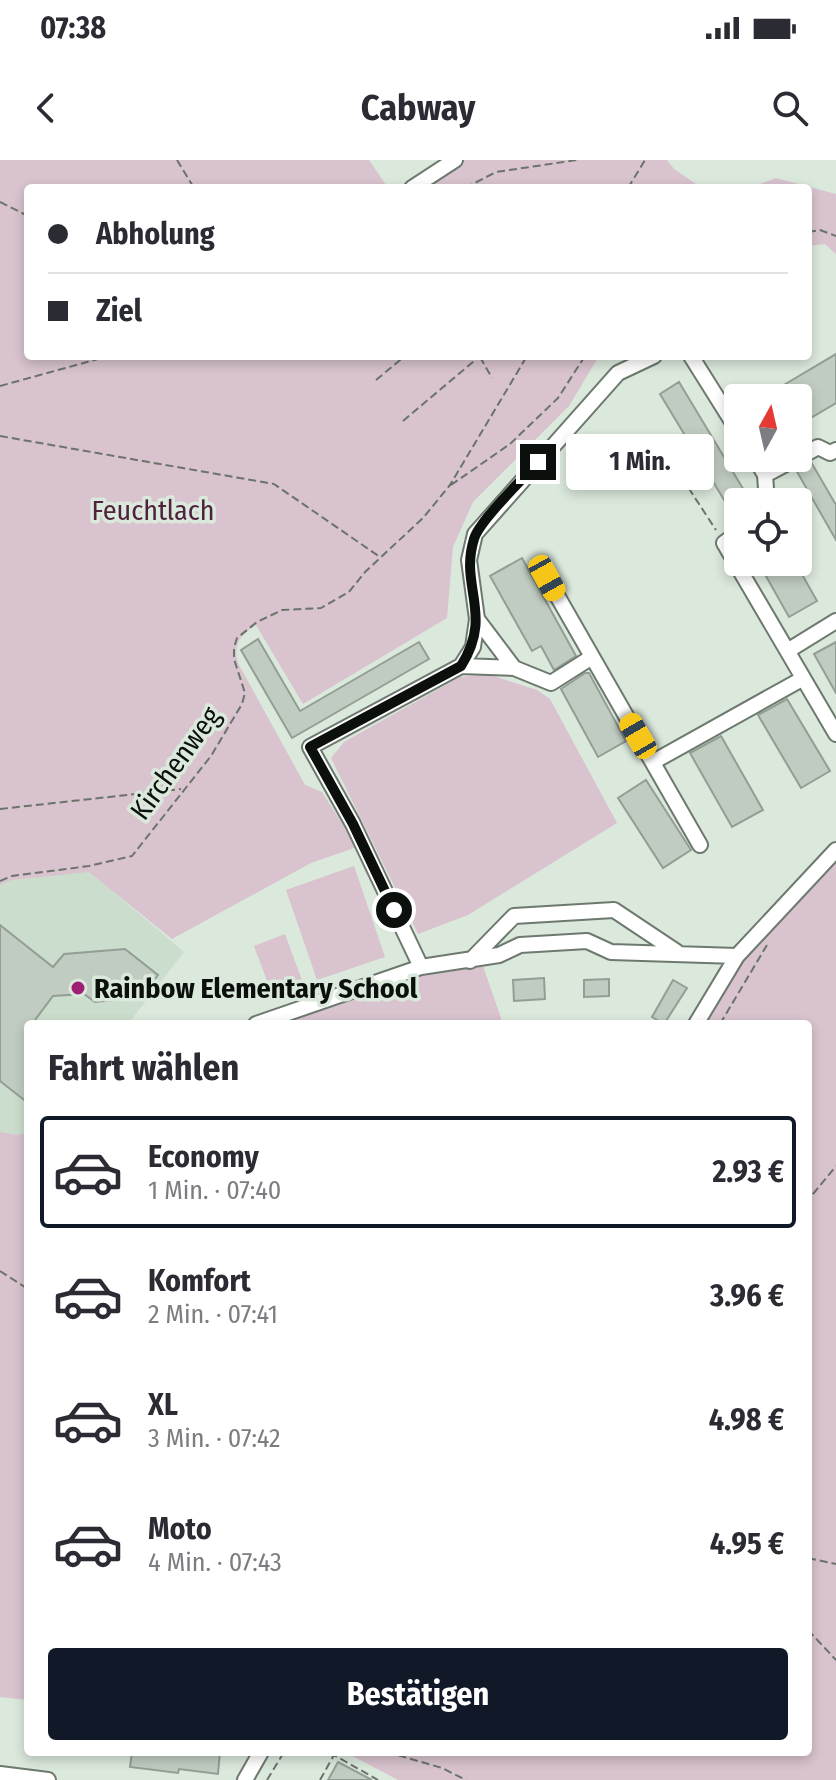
<!DOCTYPE html>
<html lang="de">
<meta charset="utf-8">
<style>
body{margin:0;font-family:"Fira Sans Condensed",sans-serif;background:#f7f7f7;color:#2b2b33;height:100vh;display:flex;flex-direction:column;font-size:30px;white-space:nowrap}
*{box-sizing:border-box;margin:0}
p{font-size:26px;color:#7c7c81}
.icon{flex:none;width:44px;height:44px;fill:none;stroke:currentColor;stroke-width:2;stroke-linecap:round;stroke-linejoin:round}
.map{position:relative;flex:1;overflow:hidden}
.sheet{position:absolute;left:24px;top:860px;width:788px;height:736px;display:flex;flex-direction:column;background:#fff;border-radius:8px;box-shadow:0 4px 12px #0003}
.sheet>*{flex:none}
.guide{position:absolute;left:24px;top:24px;width:788px;height:176px;border-radius:8px;box-shadow:0 4px 12px #0003;display:grid;align-content:center;height:176px;padding:0 24px;background:#fff}
.needle{width:52px;rotate:8deg}
.buttons{position:absolute;left:724px;top:224px;display:grid;gap:16px}
.buttons a{display:grid;place-items:center;width:88px;height:88px;border-radius:8px;background:#fff;box-shadow:0 4px 12px #0003;font-size:40px}
.end{position:absolute;width:36px;height:36px;margin:-18px;border:10px solid #0c100c;background:#fff;box-shadow:0 0 0 4px #fff}
.from{border-radius:50%}
.bubble{position:absolute;height:56px;border-radius:8px;background:#fff;box-shadow:0 4px 12px #0003;font-size:26px;font-weight:700;line-height:56px;text-align:center}
.car{position:absolute;width:24px;height:48px;margin:-24px -12px;border-radius:10px;box-shadow:0 0 6px 2px #0007;background:linear-gradient(#f5c518 24%,#345 0 40%,#f5c518 0 76%,#345 0 86%,#f5c518 0)}
.guide b{display:flex;align-items:center;gap:28px;height:76px;font-size:30px}
.guide b+b{border-top:2px solid #e1e1e2}
.guide i{width:20px;height:20px;background:#2b2b33}
ul{padding:0;list-style:none}
li{display:flex;align-items:center;gap:24px;height:112px;margin:0 16px 12px;padding:0 8px;border:4px solid transparent;border-radius:8px}
li div{flex:1}
li b{display:block;font-size:30px}
li em{font-style:normal;font-weight:700}
li.selected{border-color:#111827}
li>.icon{width:72px;height:72px;stroke-width:1.5}
h2{padding:0 24px;font-size:36px;line-height:96px}
.primary-button{display:flex;gap:16px;margin-top:auto;padding:16px 24px}
.primary-button a{flex:1;height:92px;border-radius:8px;background:#111827;color:#fff;font-size:32px;font-weight:700;line-height:92px;text-align:center}
.status{display:flex;justify-content:space-between;align-items:center;height:56px;padding:0 40px;background:#fff;direction:ltr}
.status svg{height:22px;fill:currentColor}
header{display:flex;justify-content:space-between;align-items:center;height:104px;padding:0 24px;background:#fff;font-size:36px;font-weight:700}
.map>svg:first-child{display:block}
</style>
<div class="status"><b>07:38</b><svg viewBox="0 0 49 12"><path d="M0 12V9h3v3zM5 12V6h3v6zM10 12V3h3v9zM15 12V0h3v12zM26 1h20v11H26zM47 4h2v5h-2z"/></svg></div>
<header><svg class="icon" aria-label="back" viewBox="0 0 24 24"><path d="M15 5l-7 7 7 7"/></svg>Cabway<svg class="icon" aria-label="search" viewBox="0 0 24 24"><circle cx="10" cy="10" r="6"/><path d="M15 15l6 6"/></svg></header>
<div class="map">
<svg width="836" height="1620" viewBox="0 0 836 1620">
<rect width="100%" height="100%" fill="#dbe8dc"/>
<path fill="#cbdecd" d="M 89,711 L 184,792 L 128,864 L 28,864 L 28,972 L 18,975 L 0,972 L 0,725 L 12,720 Z"/>
<path fill="#d8c3ce" d="M 0,0 L 369,0 L 388,28 L 28,28 L 28,196 L 599,196 L 569,246 L 473,342 L 453,387 L 447,458 L 303,544 L 256,465 C 240,475 233,484 238,503 L 305,625 L 322,632 L 357,687 L 311,703 L 172,779 L 89,712 L 12,720 L 0,725 Z
M 464,0 L 667,0 L 674,9 L 702,28 L 426,28 L 455,4 Z
M 776,18 L 836,34 L 836,94 L 825,84 L 808,86 L 808,28 L 749,28 Z
M 487,514 L 537,530 L 550,539 L 617,663 L 468,755 L 418,774 L 331,598 L 344,582 L 460,517 Z
M 836,695 L 836,1620 L 398,1620 L 345,1592 L 808,1592 L 808,864 L 703,864 L 743,796 Z
M 354,706 L 385,797 L 317,820 L 286,730 Z
M 285,774 L 303,823 L 272,834 L 254,786 Z
M 483,806 L 503,864 L 275,864 L 416,816 Z
M 0,972 L 18,975 L 28,972 L 28,1540 L 0,1537 Z"/>
<path fill="#c0ccc1" stroke="#929e93" stroke-width="2" d="M 836,194 L 836,243 L 804,262 L 798,252 L 798,238 L 789,238 L 782,226 Z
M 679,222 L 751,342 L 738,342 L 738,363 L 660,234 Z
M 811,302 L 836,345 L 836,380 L 796,310 Z
M 522,398 L 576,496 L 554,510 L 541,486 L 532,491 L 490,416 Z
M 758,402 L 795,402 L 817,441 L 789,457 Z
M 258,479 L 300,551 L 419,482 L 429,499 L 292,578 L 241,490 Z
M 836,482 L 836,533 L 814,494 Z
M 585,513 L 589,513 L 626,581 L 598,597 L 561,529 Z
M 787,539 L 830,611 L 801,628 L 758,555 Z
M 721,576 L 763,650 L 732,667 L 690,593 Z
M 646,620 L 691,690 L 663,708 L 618,638 Z
M 0,765 L 53,807 L 64,794 L 125,789 L 158,815 L 142,837 L 95,842 L 84,834 L 53,836 L 32,864 L 28,864 L 26,871 L 28,943 L 0,921 Z
M 544,818 L 545,839 L 514,841 L 513,820 Z
M 609,819 L 609,836 L 584,837 L 584,820 Z
M 673,820 L 687,828 L 664,864 L 652,857 Z
M 132,1592 L 220,1592 L 218,1614 L 179,1609 L 178,1613 L 130,1607 Z
M 338,1602 L 372,1620 L 328,1620 Z"/>
<g fill="none" stroke-linecap="round" stroke-linejoin="round">
<defs>
<path id="minor" d="M 412,28 L 455,0
M 654,196 L 618,213 L 475,374 L 469,400 L 477,459 L 473,487 L 461,506 L 310,587 L 353,664 L 421,807 L 499,795 L 520,785 L 587,781 L 611,792 L 737,796
M 691,196 L 738,271
M 755,298 L 765,315
M 798,298 L 818,287 L 830,293 L 836,290
M 767,342 L 765,315 L 797,298
M 738,373 L 724,383 L 836,574
M 547,418 L 700,685
M 477,459 L 514,508
M 789,490 L 836,461
M 461,506 L 514,508 L 551,523 L 592,497
M 653,602 L 802,519
M 470,801 L 514,756 L 614,750 L 677,792
M 256,864 L 421,807
M 696,864 L 737,796 L 836,690
M 0,1614 L 48,1620
M 245,1620 L 261,1592"/>
</defs>
<use href="#minor" stroke="#6d796e" stroke-width="18"/>
<path stroke="#6b736c" stroke-width="2" stroke-dasharray="8 4" stroke-linecap="butt" d="M 177,0 L 194,28
M 465,28 L 496,12 L 577,0
M 628,28 L 645,0
M 0,42 L 28,56
M 808,72 L 820,70 L 836,76
M 350,196 L 352,199
M 480,197 L 492,218
M 376,220 L 405,196
M 0,226 L 109,196
M 403,261 L 480,196
M 0,276 L 274,324 L 380,397
M 682,318 L 716,370
M 451,325 L 510,284 L 558,238 L 585,196
M 0,649 L 181,629
M 0,721 L 12,716 L 89,706 L 132,696 L 211,596 L 242,544 L 245,533 L 234,499 L 234,488 L 237,478 L 257,462 L 282,450 L 321,448 L 349,432 L 365,412 L 423,358 L 450,325 L 527,196
M 720,864 L 767,785
M 808,1045 L 813,1034 L 836,1006
M 0,1111 L 28,1129
M 808,1398 L 836,1404
M 808,1470 L 836,1500
M 387,1592 L 442,1608 L 466,1620
M 267,1620 L 284,1592
M 320,1620 L 334,1595 L 378,1620"/>
<use href="#minor" stroke="#fff" stroke-width="14"/>
</g>
<g fill="none" stroke-linecap="round" stroke-linejoin="round">
<path stroke="#0c100c" stroke-width="10" d="M 394,750 L 353,664 L 310,587 L 461,506 C 494,454 459,427 474,379 C 479,361 524,318 538,302"/>
</g>
<circle fill="#9e1f74" stroke="#dbe8dc" stroke-width="3" cx="78" cy="828" r="8"/>
<g text-anchor="middle" stroke-width="7" stroke-linejoin="round" paint-order="stroke">
<g font-size="28" fill="#4f233e" stroke="#dbe8dc">
<text x="153" y="360">Feuchtlach</text>
</g>
<g font-size="28" fill="#0c100c" stroke="#dbe8dc">
<text transform="translate(175 603) rotate(-54)" y="10">Kirchenweg</text>
</g>
<g font-size="28" font-weight="bold" fill="#0c100c" stroke="#dbe8dc" text-anchor="start">
<text x="94" y="838">Rainbow Elementary School</text>
</g>
</g>
</svg>
<div class="buttons">
<a><svg class="needle" viewBox="-14 -14 28 28"><path d="M0-13l5 13h-10z" fill="#e53935"/><path d="M0 13l5-13h-10z" fill="#7c7c81"/></svg></a>
<a><svg class="icon" aria-label="locate" viewBox="0 0 24 24"><circle cx="12" cy="12" r="6"/><path d="M12 2v4M12 18v4M2 12h4M18 12h4"/></svg></a>
</div>
<i class="end from" style="left:394px;top:750px"></i>
<i class="end" style="left:538px;top:302px"></i>
<div class="bubble" style="left:566px;top:274px;width:148px">1 Min.</div>
<i class="car" style="left:547px;top:418px;rotate:151deg"></i>
<i class="car" style="left:638px;top:576px;rotate:330deg"></i>
<div class="guide">
<b><i class="from"></i>Abholung</b>
<b><i></i>Ziel</b>
</div>
<section class="sheet">
<h2>Fahrt wählen</h2>
<ul>
<li class="selected"><svg class="icon" aria-label="car" viewBox="0 0 24 24"><path d="M5 17H2v-5l4-1 3-4h7l3 4 3 1v5h-3M9 17h6M6 11h13"/><circle cx="7" cy="17" r="2"/><circle cx="17" cy="17" r="2"/></svg><div><b>Economy</b><p>1 Min. · 07:40</p></div><em>2.93 €</em></li>
<li><svg class="icon" aria-label="car" viewBox="0 0 24 24"><path d="M5 17H2v-5l4-1 3-4h7l3 4 3 1v5h-3M9 17h6M6 11h13"/><circle cx="7" cy="17" r="2"/><circle cx="17" cy="17" r="2"/></svg><div><b>Komfort</b><p>2 Min. · 07:41</p></div><em>3.96 €</em></li>
<li><svg class="icon" aria-label="car" viewBox="0 0 24 24"><path d="M5 17H2v-5l4-1 3-4h7l3 4 3 1v5h-3M9 17h6M6 11h13"/><circle cx="7" cy="17" r="2"/><circle cx="17" cy="17" r="2"/></svg><div><b>XL</b><p>3 Min. · 07:42</p></div><em>4.98 €</em></li>
<li><svg class="icon" aria-label="car" viewBox="0 0 24 24"><path d="M5 17H2v-5l4-1 3-4h7l3 4 3 1v5h-3M9 17h6M6 11h13"/><circle cx="7" cy="17" r="2"/><circle cx="17" cy="17" r="2"/></svg><div><b>Moto</b><p>4 Min. · 07:43</p></div><em>4.95 €</em></li>
</ul>
<div class="primary-button"><a>Bestätigen</a></div>
</section>
</div>
